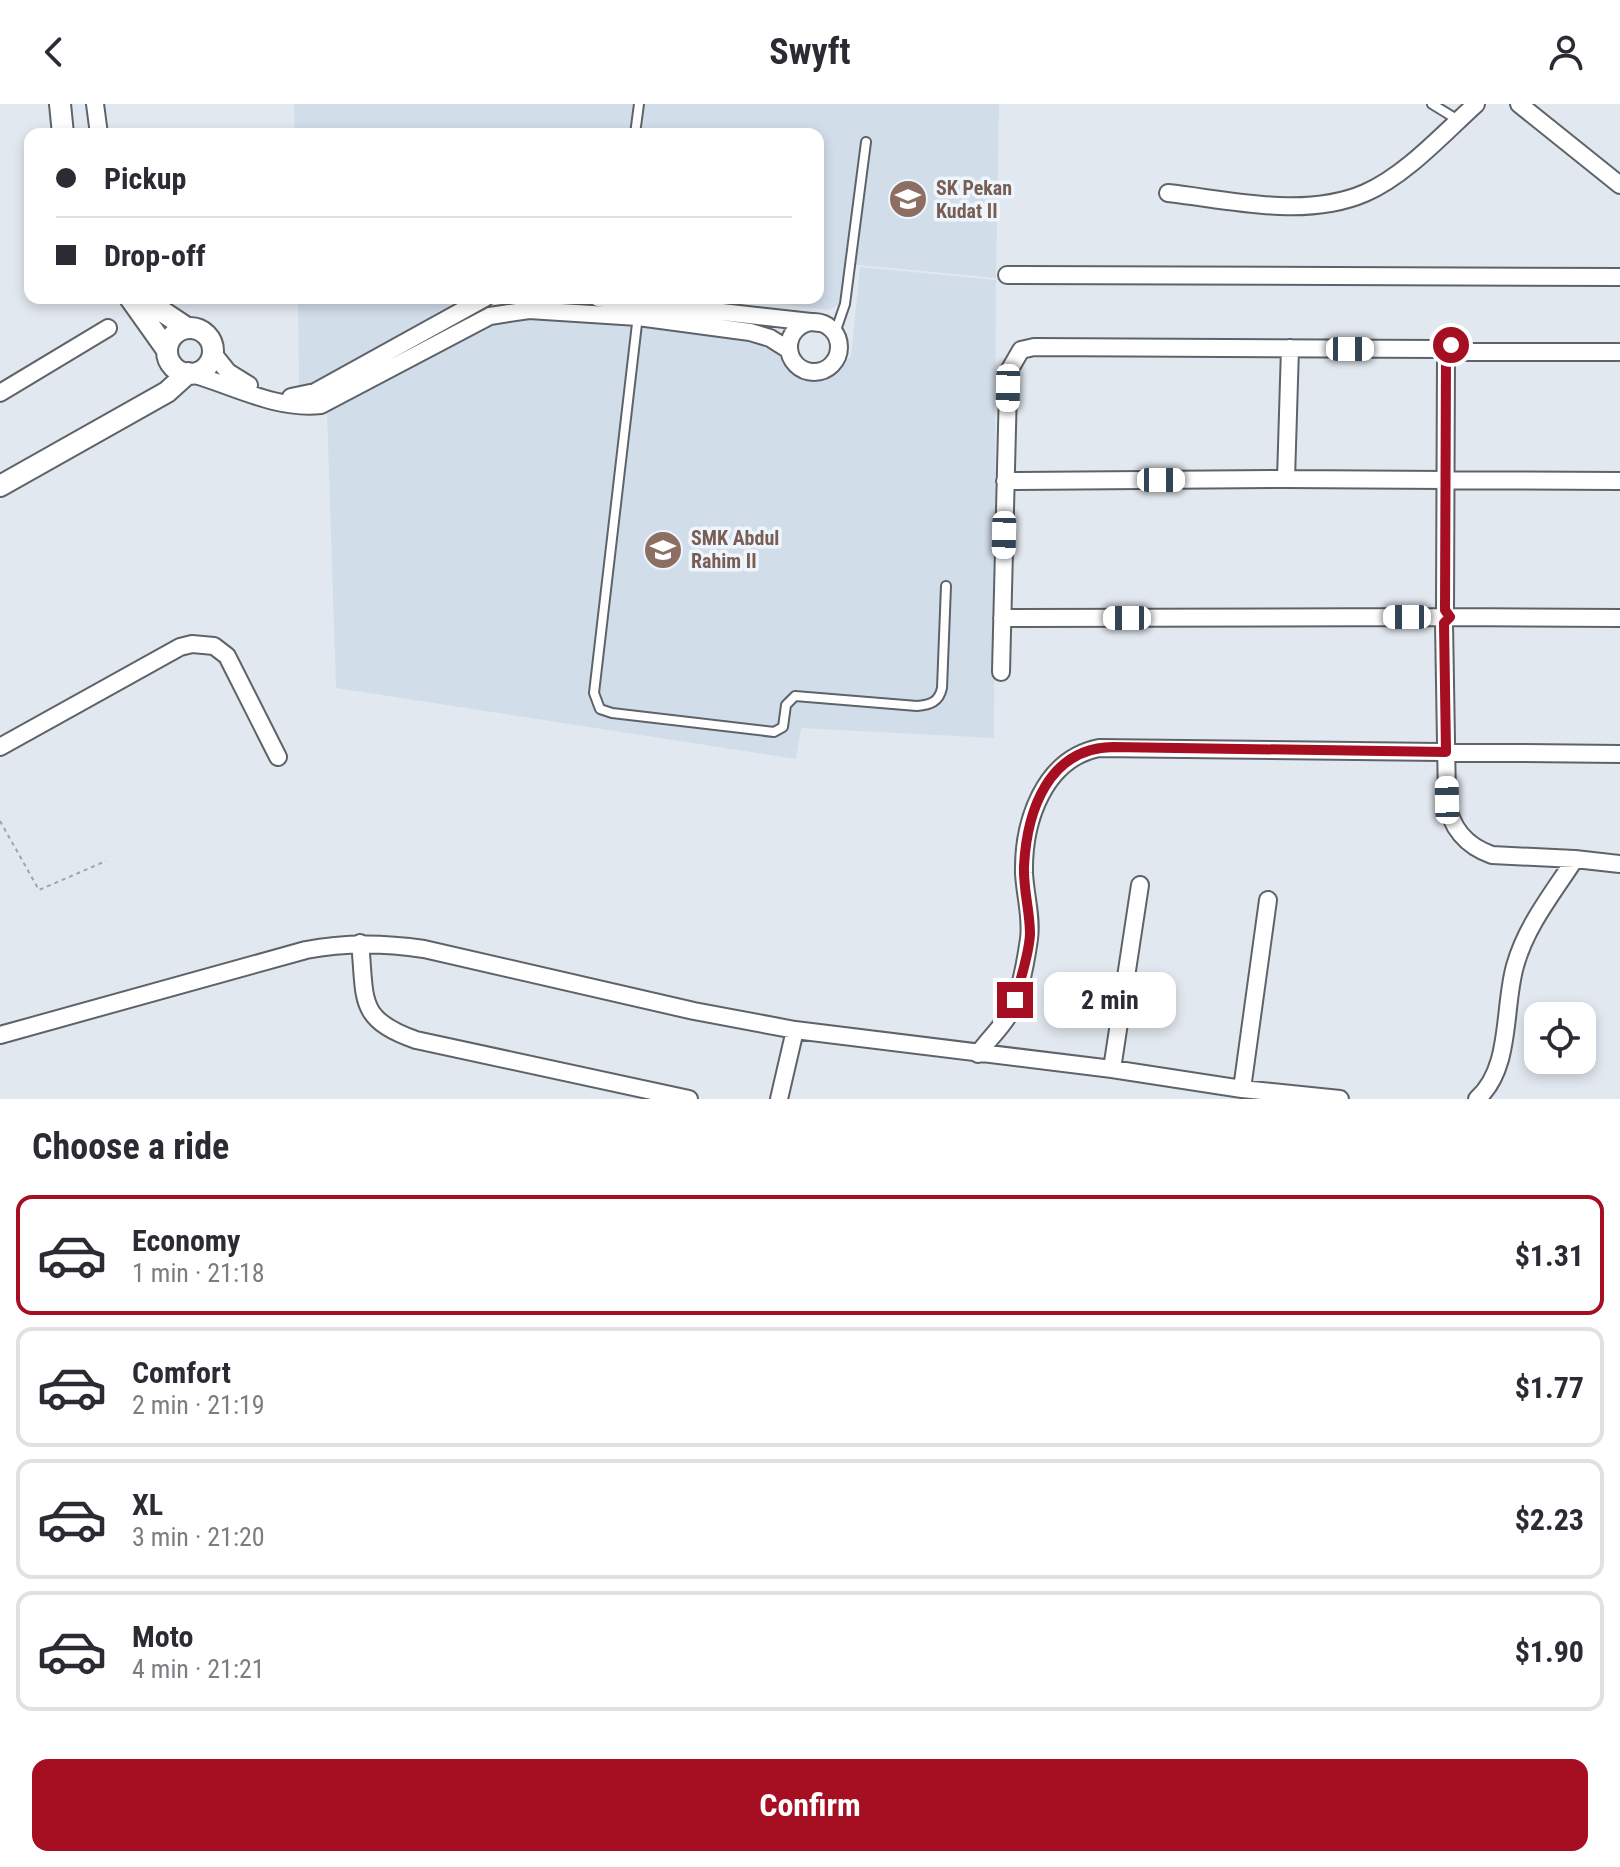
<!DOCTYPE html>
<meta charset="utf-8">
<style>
body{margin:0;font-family:"Roboto Condensed",sans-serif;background:#f2f2f3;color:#2b2b33;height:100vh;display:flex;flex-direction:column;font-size:30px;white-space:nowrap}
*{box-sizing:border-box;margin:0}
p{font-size:26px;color:#7c7c81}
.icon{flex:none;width:44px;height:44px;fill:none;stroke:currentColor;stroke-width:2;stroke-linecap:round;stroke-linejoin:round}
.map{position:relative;height:995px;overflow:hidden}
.panel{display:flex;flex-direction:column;background:#fff;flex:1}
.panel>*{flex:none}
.banner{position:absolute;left:24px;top:24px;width:800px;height:176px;border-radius:16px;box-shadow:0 4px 12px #0003;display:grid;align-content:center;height:176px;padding:0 32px;background:#fff}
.controls{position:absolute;left:1524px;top:898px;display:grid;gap:16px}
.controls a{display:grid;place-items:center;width:72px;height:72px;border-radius:16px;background:#fff;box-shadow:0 4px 12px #0003;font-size:40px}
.end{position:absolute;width:36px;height:36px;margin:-18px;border:10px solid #a60e22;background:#fff;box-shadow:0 0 0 4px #fff}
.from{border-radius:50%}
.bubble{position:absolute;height:56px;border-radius:16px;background:#fff;box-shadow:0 4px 12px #0003;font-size:26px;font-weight:700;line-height:56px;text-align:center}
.car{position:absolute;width:24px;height:48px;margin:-24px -12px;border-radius:10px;box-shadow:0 0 6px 2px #0007;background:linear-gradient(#fff 24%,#345 0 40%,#fff 0 76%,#345 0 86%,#fff 0)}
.banner b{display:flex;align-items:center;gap:28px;height:76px;font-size:30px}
.banner b+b{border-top:2px solid #e1e1e2}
.banner i{width:20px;height:20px;background:#2b2b33}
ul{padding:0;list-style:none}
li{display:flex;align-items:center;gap:24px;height:120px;margin:0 16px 12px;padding:0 16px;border:4px solid #e1e1e2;border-radius:16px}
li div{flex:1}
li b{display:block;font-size:30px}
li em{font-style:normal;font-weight:700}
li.on{border-color:#a60e22}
li>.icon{width:72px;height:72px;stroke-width:1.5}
h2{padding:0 32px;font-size:36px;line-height:96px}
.action{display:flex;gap:16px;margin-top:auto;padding:16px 32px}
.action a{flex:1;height:92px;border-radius:16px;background:#a60e22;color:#fff;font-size:32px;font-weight:700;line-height:92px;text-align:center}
header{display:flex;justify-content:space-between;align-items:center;height:104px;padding:0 32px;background:#fff;font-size:36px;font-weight:700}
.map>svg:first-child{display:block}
</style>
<header><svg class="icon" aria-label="back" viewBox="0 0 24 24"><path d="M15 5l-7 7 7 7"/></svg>Swyft<svg class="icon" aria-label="person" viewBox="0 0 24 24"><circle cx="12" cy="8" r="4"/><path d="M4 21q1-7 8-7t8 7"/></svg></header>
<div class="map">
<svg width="1620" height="995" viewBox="0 0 1620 995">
<rect width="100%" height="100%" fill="#e2e8ef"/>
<path fill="#d2ddea" d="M 294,0 L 999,0 L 996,174 L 849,160 L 844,197 L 829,206 L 732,194 L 818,194 L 818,30 L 295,30 Z
M 860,163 L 996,176 L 994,634 L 801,624 L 796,655 L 336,584 L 327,307 L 506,214 L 553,209 L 768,234 L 801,271 L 831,271 L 851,252 Z
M 298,194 L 462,194 L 310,282 L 299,285 Z"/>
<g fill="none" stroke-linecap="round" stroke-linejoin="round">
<defs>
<path id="service" d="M 1432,0 L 1458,16
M 635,30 L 639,0
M 638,211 L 594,589 L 600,605 L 612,609 L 774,628 L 783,623 L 786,601 L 795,592 L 917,602 C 930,601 939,598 942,584 L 946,482
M 835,229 L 845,200 L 866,38"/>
<path id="minor" d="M 95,0 L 99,30
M 1519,0 L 1620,81
M 1168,89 C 1231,96 1305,115 1365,89 C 1405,72 1444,29 1476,0
M 1007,171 L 1620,173
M 598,194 L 820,219
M789 243a25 25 0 1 1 50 0a25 25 0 1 1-50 0Z
M 212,248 L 228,268 L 249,281
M 1454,248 L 1620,248
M 192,270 C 234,282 276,306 321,301 L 490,212 L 529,206 L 638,213 L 750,228 L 770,234 L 789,246
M 0,289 L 108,224
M 291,293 L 315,288 L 485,194
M 1286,375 L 1290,244
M 1005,377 L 1286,375 L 1620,377
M 1445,506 L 1446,254
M 1450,513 L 1620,514
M 1002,514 L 1438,513
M 1444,519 L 1447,696 C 1450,723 1466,742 1492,751 L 1575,755 L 1620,760
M 1001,568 L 1008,284 L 1010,265 L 1021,246 L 1034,243 L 1439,245
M 0,643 L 180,543 L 192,540 L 214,542 L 227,552 L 278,653
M 360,839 C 366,895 356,915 416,936 L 689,995
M 0,931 L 306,846 C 347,838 384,839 424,845 L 694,907 L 795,926 L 1112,965 L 1242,985 L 1340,995
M 978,950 C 987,937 1000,925 1008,912 C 1019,894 1026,856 1029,835 C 1032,813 1025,791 1024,769 C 1023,717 1044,655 1099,644 L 1620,650
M 1112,965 L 1140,781
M 1242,985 L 1268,796
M 779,995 L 795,926
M 1477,995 C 1512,964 1503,904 1515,862 C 1526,822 1553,789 1575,755"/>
<path id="tertiary" d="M 60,0 L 63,30
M 130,194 L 167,246
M 142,194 L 187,224
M167 247a23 23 0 1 1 46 0a23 23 0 1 1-46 0Z
M 0,382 L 167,288 L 188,269"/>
</defs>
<use href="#service" stroke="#5e6369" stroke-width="12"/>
<use href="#minor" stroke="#5e6369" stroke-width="20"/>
<use href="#tertiary" stroke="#5e6369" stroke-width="24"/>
<path stroke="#a0a5ab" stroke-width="2" stroke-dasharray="4 4" stroke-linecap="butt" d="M 0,717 L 39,786 L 106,757"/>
<use href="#service" stroke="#fff" stroke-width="8"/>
<use href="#minor" stroke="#fff" stroke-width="16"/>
<use href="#tertiary" stroke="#fff" stroke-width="20"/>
</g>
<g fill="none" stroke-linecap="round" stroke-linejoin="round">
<path stroke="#a60e22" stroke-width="10" d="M 1015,896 C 1020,875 1029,852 1030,830 C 1030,807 1023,785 1024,762 C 1027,707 1048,644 1113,643 L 1446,648 L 1444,519 L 1450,513 L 1445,506 L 1446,254 L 1453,250 L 1454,245 L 1451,241"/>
</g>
<defs>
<symbol id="school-disc" viewBox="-11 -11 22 22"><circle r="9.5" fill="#8d6e63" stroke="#eff5fc"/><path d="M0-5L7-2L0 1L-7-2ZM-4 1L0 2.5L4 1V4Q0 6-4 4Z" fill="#fff"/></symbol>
</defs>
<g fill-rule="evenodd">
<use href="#school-disc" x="886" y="73" width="44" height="44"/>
<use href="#school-disc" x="641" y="424" width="44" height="44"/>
</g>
<g text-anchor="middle" stroke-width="7" stroke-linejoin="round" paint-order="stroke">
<g font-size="20" font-weight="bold" fill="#785e54" stroke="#eff5fc" text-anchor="start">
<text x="936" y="91">SK Pekan<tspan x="936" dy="23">Kudat II</tspan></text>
<text x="691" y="441">SMK Abdul<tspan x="691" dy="23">Rahim II</tspan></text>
</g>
</g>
</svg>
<div class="controls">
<a><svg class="icon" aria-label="locate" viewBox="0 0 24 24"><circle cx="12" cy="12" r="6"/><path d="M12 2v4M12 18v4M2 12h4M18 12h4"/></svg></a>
</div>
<i class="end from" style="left:1451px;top:241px"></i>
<i class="end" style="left:1015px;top:896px"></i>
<div class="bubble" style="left:1044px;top:868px;width:132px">2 min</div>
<i class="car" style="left:1350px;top:245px;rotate:90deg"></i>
<i class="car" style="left:1008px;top:284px;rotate:181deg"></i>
<i class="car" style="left:1161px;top:376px;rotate:90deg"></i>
<i class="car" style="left:1004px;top:431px;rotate:181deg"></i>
<i class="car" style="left:1407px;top:513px;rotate:270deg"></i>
<i class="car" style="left:1127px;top:514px;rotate:270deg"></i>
<i class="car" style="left:1447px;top:696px;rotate:359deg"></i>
<div class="banner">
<b><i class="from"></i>Pickup</b>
<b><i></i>Drop-off</b>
</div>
</div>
<section class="panel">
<h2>Choose a ride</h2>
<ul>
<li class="on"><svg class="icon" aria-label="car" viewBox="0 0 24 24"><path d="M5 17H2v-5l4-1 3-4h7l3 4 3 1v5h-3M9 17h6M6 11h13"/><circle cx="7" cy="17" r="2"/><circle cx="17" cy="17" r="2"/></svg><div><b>Economy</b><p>1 min · 21:18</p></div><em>$1.31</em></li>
<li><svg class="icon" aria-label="car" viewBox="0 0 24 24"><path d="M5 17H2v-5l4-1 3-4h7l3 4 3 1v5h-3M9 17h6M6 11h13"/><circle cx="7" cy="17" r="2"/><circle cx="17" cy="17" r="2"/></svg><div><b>Comfort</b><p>2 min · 21:19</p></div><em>$1.77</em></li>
<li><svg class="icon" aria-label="car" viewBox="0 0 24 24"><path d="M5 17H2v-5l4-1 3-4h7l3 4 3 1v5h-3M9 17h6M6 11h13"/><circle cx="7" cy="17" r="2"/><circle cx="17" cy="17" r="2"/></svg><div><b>XL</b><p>3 min · 21:20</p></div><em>$2.23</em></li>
<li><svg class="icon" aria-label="car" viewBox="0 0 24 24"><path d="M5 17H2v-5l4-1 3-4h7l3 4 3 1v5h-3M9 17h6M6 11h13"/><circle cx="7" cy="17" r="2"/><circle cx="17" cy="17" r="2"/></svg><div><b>Moto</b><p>4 min · 21:21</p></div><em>$1.90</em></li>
</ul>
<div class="action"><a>Confirm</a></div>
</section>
